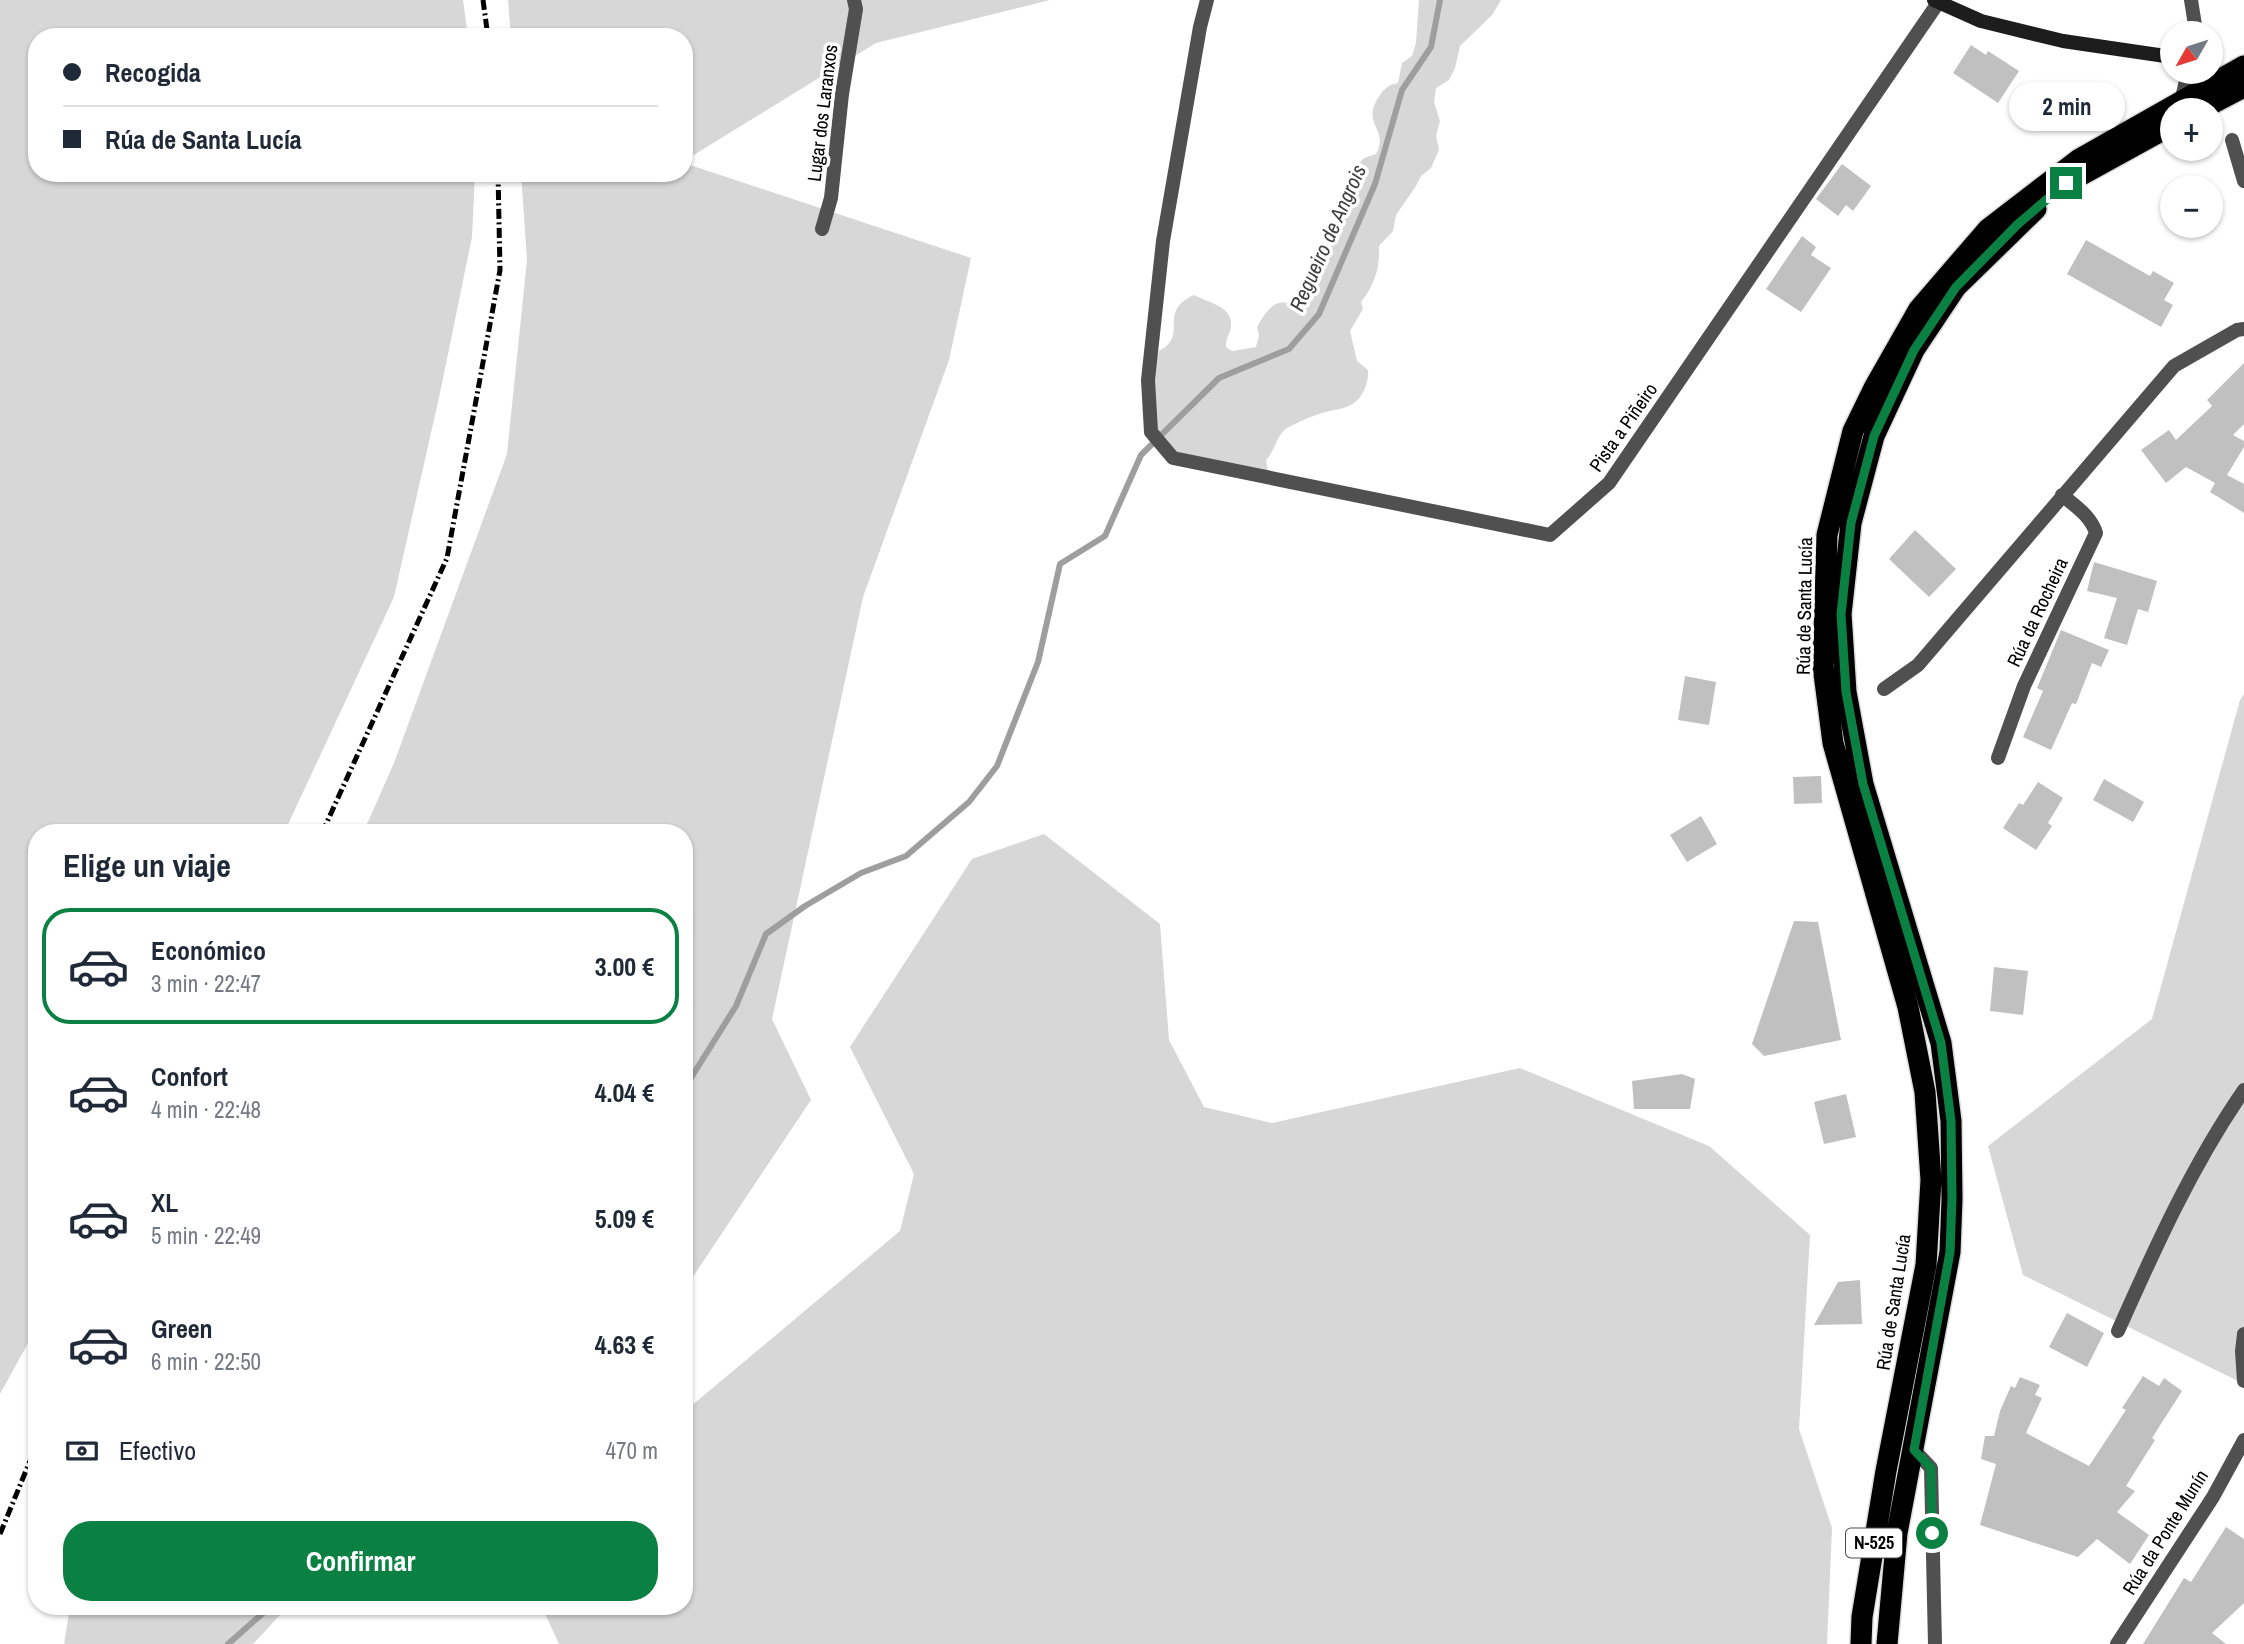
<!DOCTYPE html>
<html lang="es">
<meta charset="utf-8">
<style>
body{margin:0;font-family:"Archivo Narrow",sans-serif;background:#f6f6f7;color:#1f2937;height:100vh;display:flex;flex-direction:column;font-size:26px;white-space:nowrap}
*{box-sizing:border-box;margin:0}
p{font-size:23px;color:#747a83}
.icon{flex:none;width:38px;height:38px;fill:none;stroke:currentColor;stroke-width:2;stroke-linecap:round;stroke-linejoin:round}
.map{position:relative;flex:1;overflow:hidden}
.panel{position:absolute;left:28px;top:824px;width:665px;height:791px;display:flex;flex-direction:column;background:#fff;border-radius:28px;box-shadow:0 2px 5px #0004}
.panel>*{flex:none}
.hud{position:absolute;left:28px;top:28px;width:665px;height:154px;border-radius:28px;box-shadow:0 2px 5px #0004;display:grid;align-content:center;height:154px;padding:0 35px;background:#fff}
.needle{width:46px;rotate:231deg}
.tools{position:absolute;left:2160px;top:21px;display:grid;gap:14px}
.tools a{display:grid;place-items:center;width:63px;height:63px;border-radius:50%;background:#fff;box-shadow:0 2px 5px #0004;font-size:35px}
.end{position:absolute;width:32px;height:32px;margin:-16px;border:9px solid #0b8043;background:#fff;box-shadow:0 0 0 4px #fff}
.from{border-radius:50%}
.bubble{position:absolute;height:49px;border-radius:24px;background:#fff;box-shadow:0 2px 5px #0004;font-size:23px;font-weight:700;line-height:49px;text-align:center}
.hud b{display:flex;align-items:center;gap:24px;height:66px;font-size:26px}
.hud b+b{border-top:2px solid #e0e1e3}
.hud i{width:18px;height:18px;background:#1f2937}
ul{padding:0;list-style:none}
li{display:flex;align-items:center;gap:21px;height:116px;margin:0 14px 10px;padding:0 21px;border:4px solid transparent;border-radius:28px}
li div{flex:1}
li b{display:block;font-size:26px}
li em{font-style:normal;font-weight:700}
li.on{border-color:#0b8043}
li>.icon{width:63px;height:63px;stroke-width:1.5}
h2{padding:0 35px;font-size:32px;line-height:84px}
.pay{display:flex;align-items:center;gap:18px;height:77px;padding:0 35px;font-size:26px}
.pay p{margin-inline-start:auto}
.button{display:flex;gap:14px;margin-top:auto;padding:14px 35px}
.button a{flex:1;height:80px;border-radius:28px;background:#0b8043;color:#fff;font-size:28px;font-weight:700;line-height:80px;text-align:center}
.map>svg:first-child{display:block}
</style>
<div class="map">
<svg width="2244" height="1644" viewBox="0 0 2244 1644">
<rect width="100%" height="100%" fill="#fff"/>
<path fill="#d7d7d7" d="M 0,0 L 463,0 L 468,37 L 37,37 L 37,173 L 475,173 L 472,237 L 440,393 L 394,597 L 284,833 L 37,833 L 37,1327 L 0,1394 Z
M 508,0 L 1050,0 L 876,43 L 684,161 L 684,37 L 511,37 Z
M 1419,0 L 1501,0 L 1492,15 L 1460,46 L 1455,68 L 1449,80 L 1436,88 L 1434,102 L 1440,121 L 1436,136 L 1439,150 L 1431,168 L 1421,176 L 1416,186 L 1396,215 L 1393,231 L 1379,246 C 1380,268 1375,284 1361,302 L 1363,309 L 1350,331 L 1357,361 L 1368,370 C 1369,381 1364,396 1354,403 C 1346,409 1332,410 1322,413 C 1311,416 1297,423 1287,428 C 1277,434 1275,451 1266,460 L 1268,472 L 1176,452 L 1154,429 L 1152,385 L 1159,351 C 1190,335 1156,312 1194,295 C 1208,303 1237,306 1230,331 C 1228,337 1226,339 1226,347 L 1232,351 L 1256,347 L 1259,335 L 1257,327 C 1281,283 1288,315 1313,300 C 1318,284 1314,272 1328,260 L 1336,208 L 1357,190 L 1355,168 L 1364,158 L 1376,154 C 1390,128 1359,125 1380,95 C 1385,88 1388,85 1398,83 L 1402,63 L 1412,56 L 1416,43 Z
M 684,163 L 971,258 L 949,360 L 863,597 L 772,1019 L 811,1100 L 684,1290 L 684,833 L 363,833 L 394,763 L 507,454 L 527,260 L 521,173 L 684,173 Z
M 2244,694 L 2244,1384 L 2023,1275 L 1988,1146 L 2152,1019 L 2240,700 Z
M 1044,834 L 1160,924 L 1169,1040 L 1204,1107 L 1272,1123 L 1520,1068 L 1709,1146 L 1810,1235 L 1799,1429 L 1832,1528 L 1827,1644 L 559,1644 L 542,1607 L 684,1606 L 684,1412 L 900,1231 L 914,1174 L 850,1047 L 972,859 Z
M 70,1607 L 70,1606 L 293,1607 L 279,1616 L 253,1644 L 64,1644 Z"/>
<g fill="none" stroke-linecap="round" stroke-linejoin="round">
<path stroke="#9e9e9e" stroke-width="6" d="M 684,1114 L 689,1081 L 736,1006 L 766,934 L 805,906 L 861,873 L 906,856 L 969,802 L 997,766 L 1038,662 L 1060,564 L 1105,536 L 1141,455 L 1219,378 L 1289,349 L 1319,314 L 1375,184 L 1402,90 L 1431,47 L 1440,0
M 228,1644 L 271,1606"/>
</g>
<path fill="#c0c0c0" d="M 1971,45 L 1986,55 L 1988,51 L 2019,71 L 1998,103 L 1953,73 Z
M 1842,164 L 1871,186 L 1853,211 L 1846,205 L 1838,216 L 1816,199 Z
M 1802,236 L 1816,247 L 1811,255 L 1831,268 L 1801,312 L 1766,289 Z
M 2086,240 L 2150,276 L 2153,271 L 2174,283 L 2164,300 L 2173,305 L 2161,327 L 2067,274 Z
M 2244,363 L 2244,424 L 2233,435 L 2244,441 L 2244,447 L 2227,475 L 2244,484 L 2244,513 L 2210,492 L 2215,483 L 2186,467 L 2166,483 L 2141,450 L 2169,430 L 2176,440 L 2212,406 L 2207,400 Z
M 1915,530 L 1956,569 L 1929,597 L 1889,559 Z
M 2094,562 L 2157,581 L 2148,612 L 2138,609 L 2127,645 L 2104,638 L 2117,598 L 2087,591 Z
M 2061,630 L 2109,650 L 2101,667 L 2092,663 L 2076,704 L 2072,703 L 2051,750 L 2023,737 L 2043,691 L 2037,688 Z
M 1685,676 L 1716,682 L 1709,725 L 1678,720 Z
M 1821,776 L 1822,803 L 1794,804 L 1793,777 Z
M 2104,779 L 2144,802 L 2133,822 L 2093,800 Z
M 2038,782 L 2063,798 L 2048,823 L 2052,826 L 2036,850 L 2003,828 L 2019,803 L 2023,805 Z
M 1701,816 L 1717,844 L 1687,862 L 1670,835 Z
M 1794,921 L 1818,922 L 1841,1040 L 1764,1056 L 1752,1044 Z
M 1994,967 L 2028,971 L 2023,1015 L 1990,1011 Z
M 1682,1074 L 1695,1079 L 1690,1109 L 1634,1109 L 1632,1081 Z
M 1846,1094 L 1856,1137 L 1824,1144 L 1814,1102 Z
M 1860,1280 L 1862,1324 L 1814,1325 L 1838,1282 Z
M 2067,1313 L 2104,1333 L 2087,1367 L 2049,1347 Z
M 2143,1376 L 2159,1386 L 2164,1378 L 2182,1391 L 2152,1438 L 2155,1440 L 2126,1486 L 2135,1491 L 2117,1512 L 2149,1535 L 2130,1564 L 2097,1539 L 2078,1557 L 1980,1525 L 1996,1464 L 1981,1459 L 1985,1436 L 1994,1436 L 2000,1411 L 2011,1386 L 2015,1388 L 2020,1377 L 2040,1385 L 2035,1395 L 2042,1398 L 2026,1433 L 2089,1466 L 2126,1410 L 2122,1408 Z
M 2226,1527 L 2244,1539 L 2244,1603 L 2212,1633 L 2226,1644 L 2143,1644 L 2184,1578 L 2191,1582 Z"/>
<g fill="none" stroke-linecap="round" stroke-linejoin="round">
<defs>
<path id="highway" d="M 2200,110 L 2244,87
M 2072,180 L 2172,125
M 1861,1644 L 1862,1617 L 1886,1471 L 1926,1265 L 1931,1180 L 1925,1092 L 1908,1007 L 1833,743 L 1823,666 L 1827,535 L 1853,431 L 1874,388 L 1919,309 L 1988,229 L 2078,160 L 2244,66
M 1887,1644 L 1897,1533 L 1950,1252 L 1952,1199 L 1951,1121 L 1941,1043 L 1863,784 L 1846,692 L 1841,614 L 1851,523 L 1874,436 L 1914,350 L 1956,287 L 2036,209"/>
</defs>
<use href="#highway" stroke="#dbdbdb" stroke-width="24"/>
<path stroke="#505050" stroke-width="14" d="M 1207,0 L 1200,27 L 1163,241 L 1148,380 L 1151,432 L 1173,458 L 1550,535 L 1609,483 L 1940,0
M 2191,0 L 2195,25 L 2194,33
M 2181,102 L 2188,72
M 2232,140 L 2244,181
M 822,229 L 831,198 L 842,94 L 856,9 L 854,0
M 1884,689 L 1918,665 L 2174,366 L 2237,330 L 2244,329
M 1998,758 L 2024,686 L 2096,533 C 2091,516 2075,506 2062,495
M 2118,1331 C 2155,1248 2192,1165 2244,1090
M 2244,1334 L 2242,1351 L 2244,1381
M 1914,1450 L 1931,1468 L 1935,1644
M 2117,1644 L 2213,1497 L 2244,1440"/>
<path stroke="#1d1d1d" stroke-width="14" d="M 1934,0 L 1981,21 L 2063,41 L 2172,57"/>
<use href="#highway" stroke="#000" stroke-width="21"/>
<path stroke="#000" stroke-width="5" stroke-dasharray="10 3.5 2 3.5" stroke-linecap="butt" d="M 483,0 L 488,37
M 322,833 L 447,558 L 500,270 L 498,173
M 0,1534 L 37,1444"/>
</g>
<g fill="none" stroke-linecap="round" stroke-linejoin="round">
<path stroke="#0b8043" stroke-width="9" d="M 1932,1533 L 1931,1468 L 1914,1450 L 1950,1252 L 1952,1199 L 1951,1121 L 1941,1043 L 1863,784 L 1846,692 L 1841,614 L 1851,523 L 1874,436 L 1914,350 L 1956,287 L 2018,224 L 2066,183"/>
</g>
<g text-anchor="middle" stroke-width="7" stroke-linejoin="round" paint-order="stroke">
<rect fill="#fff" stroke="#4c4c4c" stroke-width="2" x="1846" y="1528.5" width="56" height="29" rx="5"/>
<g font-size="18" font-weight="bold" fill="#000">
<text x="1874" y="1549">N-525</text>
</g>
<g font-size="19" fill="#000" stroke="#fff">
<text transform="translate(822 113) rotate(-83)" y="7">Lugar dos Laranxos</text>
<text transform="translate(1623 427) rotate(-55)" y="7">Pista a Piñeiro</text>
<text transform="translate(1804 606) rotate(-89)" y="7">Rúa de Santa Lucía</text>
<text transform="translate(2037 612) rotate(-65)" y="7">Rúa da Rocheira</text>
<text transform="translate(1893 1302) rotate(-81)" y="7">Rúa de Santa Lucía</text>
<text transform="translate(2165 1532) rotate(-58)" y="7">Rúa da Ponte Munín</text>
</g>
<g font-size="21" font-style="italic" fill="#3f3f3f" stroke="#fff">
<text transform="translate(1328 238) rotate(-66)" y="7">Regueiro de Angrois</text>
</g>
</g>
</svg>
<div class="tools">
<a><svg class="needle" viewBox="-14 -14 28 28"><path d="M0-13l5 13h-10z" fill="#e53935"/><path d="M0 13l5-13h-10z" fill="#747a83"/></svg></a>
<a>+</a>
<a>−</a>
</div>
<i class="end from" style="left:1932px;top:1533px"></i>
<i class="end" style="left:2066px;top:183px"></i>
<div class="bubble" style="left:2009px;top:82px;width:116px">2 min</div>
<div class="hud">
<b><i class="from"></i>Recogida</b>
<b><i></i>Rúa de Santa Lucía</b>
</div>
<section class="panel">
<h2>Elige un viaje</h2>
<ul>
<li class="on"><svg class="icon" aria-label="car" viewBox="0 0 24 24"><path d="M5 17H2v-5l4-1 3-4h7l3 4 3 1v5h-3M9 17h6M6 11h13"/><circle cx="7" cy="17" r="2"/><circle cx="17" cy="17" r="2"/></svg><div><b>Económico</b><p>3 min · 22:47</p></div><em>3.00 €</em></li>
<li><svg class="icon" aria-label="car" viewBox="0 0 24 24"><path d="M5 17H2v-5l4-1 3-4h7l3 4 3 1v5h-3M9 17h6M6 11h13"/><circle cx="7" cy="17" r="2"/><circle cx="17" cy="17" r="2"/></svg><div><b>Confort</b><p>4 min · 22:48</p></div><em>4.04 €</em></li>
<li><svg class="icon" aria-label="car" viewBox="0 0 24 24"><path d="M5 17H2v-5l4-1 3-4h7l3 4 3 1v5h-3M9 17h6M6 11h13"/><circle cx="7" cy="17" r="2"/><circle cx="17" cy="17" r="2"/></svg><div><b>XL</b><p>5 min · 22:49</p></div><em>5.09 €</em></li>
<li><svg class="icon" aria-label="car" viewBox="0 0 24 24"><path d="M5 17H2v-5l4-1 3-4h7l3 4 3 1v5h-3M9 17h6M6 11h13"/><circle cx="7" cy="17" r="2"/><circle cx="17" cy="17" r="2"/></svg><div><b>Green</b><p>6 min · 22:50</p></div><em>4.63 €</em></li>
</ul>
<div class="pay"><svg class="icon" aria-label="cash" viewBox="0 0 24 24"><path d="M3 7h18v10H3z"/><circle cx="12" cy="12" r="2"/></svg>Efectivo<p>470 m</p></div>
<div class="button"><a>Confirmar</a></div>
</section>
</div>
